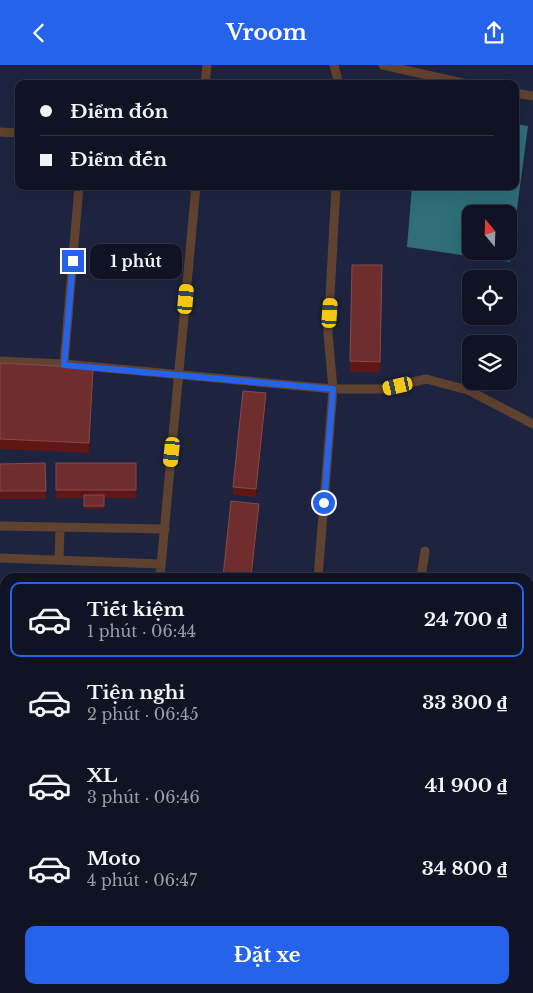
<!DOCTYPE html>
<html lang="vi">
<meta charset="utf-8">
<style>
body{margin:0;font-family:"Libre Baskerville",serif;background:#181c2b;color:#f1f3f6;height:100vh;display:flex;flex-direction:column;font-size:19px;white-space:nowrap}
*{box-sizing:border-box;margin:0}
p{font-size:16px;color:#9b9ea6}
.icon{flex:none;width:28px;height:28px;fill:none;stroke:currentColor;stroke-width:2;stroke-linecap:round;stroke-linejoin:round}
.map{position:relative;flex:1;overflow:hidden}
.panel{position:absolute;left:0px;top:508px;width:534px;height:421px;display:flex;flex-direction:column;background:#0f1323;border-radius:15px 15px 0 0;box-shadow:0 5px 20px #0002,0 0 0 1px #2f3241}
.panel>*{flex:none}
.banner{position:absolute;left:15px;top:15px;width:504px;height:110px;border-radius:10px;box-shadow:0 5px 20px #0002,0 0 0 1px #2f3241;display:grid;align-content:center;height:110px;padding:0 25px;background:#0f1323}
.needle{width:32px;rotate:341deg}
.controls{position:absolute;left:462px;top:140px;display:grid;gap:10px}
.controls a{display:grid;place-items:center;width:55px;height:55px;border-radius:10px;background:#0f1323;box-shadow:0 5px 20px #0002,0 0 0 1px #2f3241;font-size:25px}
.end{position:absolute;width:22px;height:22px;margin:-11px;border:6px solid #2563eb;background:#fff;box-shadow:0 0 0 2px #fff}
.from{border-radius:50%}
.bubble{position:absolute;height:35px;border-radius:10px;background:#0f1323;box-shadow:0 5px 20px #0002,0 0 0 1px #2f3241;font-size:16px;font-weight:700;line-height:35px;text-align:center}
.car{position:absolute;width:15px;height:30px;margin:-15px -8px;border-radius:6px;box-shadow:0 0 4px 1px #0007;background:linear-gradient(#f5c518 24%,#345 0 40%,#f5c518 0 76%,#345 0 86%,#f5c518 0)}
.banner b{display:flex;align-items:center;gap:18px;height:48px;font-size:19px}
.banner b+b{border-top:1px solid #2f3241}
.banner i{width:12px;height:12px;background:#f1f3f6}
ul{padding:9px 0 0;list-style:none}
li{display:flex;align-items:center;gap:15px;height:75px;margin:0 10px 8px;padding:0 15px;border:2px solid transparent;border-radius:10px}
li div{flex:1}
li b{display:block;font-size:19px}
li em{font-style:normal;font-weight:700}
li.current{border-color:#2563eb}
li>.icon{width:45px;height:45px;stroke-width:1.5}
.cta{display:flex;gap:10px;margin-top:auto;padding:10px 25px}
.cta a{flex:1;height:58px;border-radius:10px;background:#2563eb;color:#fff;font-size:20px;font-weight:700;line-height:58px;text-align:center}
header{display:flex;justify-content:space-between;align-items:center;height:65px;padding:0 25px;background:#2563eb;color:#fff;font-size:22px;font-weight:700}
.map>svg:first-child{display:block}
</style>
<header><svg class="icon" aria-label="back" viewBox="0 0 24 24"><path d="M15 5l-7 7 7 7"/></svg>Vroom<svg class="icon" aria-label="share" viewBox="0 0 24 24"><path d="M12 15V3M7 8l5-5 5 5M5 13v7h14v-7"/></svg></header>
<div class="map">
<svg width="533" height="928" viewBox="0 0 533 928">
<rect width="100%" height="100%" fill="#14192f"/>
<path fill="#1e243f" fill-rule="evenodd" d="M 0,0 L 533,0 L 533,688 L 529,690 L 529,512 L 5,512 L 5,657 L 0,658 ZM 19,19 L 515,19 L 515,121 L 19,121 ZM 471,149 L 509,149 L 509,186 L 471,186 ZM 471,214 L 509,214 L 509,251 L 471,251 ZM 471,279 L 509,279 L 509,316 L 471,316 Z"/>
<path fill="#2e6f78" fill-rule="evenodd" d="M 515,59 L 528,61 L 510,197 L 407,182 L 412,121 L 515,121 ZM 471,149 L 509,149 L 509,186 L 471,186 Z"/>
<g fill="none" stroke-linecap="round" stroke-linejoin="round">
<path stroke="#5f422f" stroke-width="9" d="M 334,0 L 339,19
M 383,0 L 467,19
M 205,19 L 207,0
M 515,28 L 533,31
M 0,67 L 19,68
M 0,296 L 64,299 L 333,324 L 384,324 L 426,314 L 468,325 L 533,359
M 64,299 L 79,121
M 0,461 L 165,464
M 0,493 L 161,499
M 59,494 L 60,463
M 160,512 L 196,121
M 318,512 L 333,324 L 328,268 L 336,121
M 421,512 L 425,486
M 0,639 L 5,638"/>
<path stroke="#5f422f" stroke-width="18" d="M 0,823 L 5,821"/>
</g>
<path fill="#601615" d="M 352,200 L 382,200 L 380,307 L 350,307 Z
M 0,298 L 93,313 L 89,388 L 0,384 Z
M 266,336 L 256,432 L 233,430 L 233,422 Z
M 45,398 L 46,434 L 0,434 L 0,399 Z
M 56,398 L 136,398 L 136,433 L 104,433 L 104,444 L 84,444 L 84,433 L 56,433 Z
M 0,556 L 5,556 L 5,594 L 0,594 Z"/>
<path fill="#3c0e15" d="M 93,303 L 93,313 L 89,388 L 89,378 Z
M 266,328 L 266,336 L 256,432 L 256,424 Z
M 259,439 L 259,447 L 252,512 L 251,512 Z"/>
<path fill="#6f2d2e" stroke="#824c4e" d="M 352,200 L 382,200 L 380,297 L 350,296 Z
M 0,298 L 93,303 L 89,378 L 0,374 Z
M 243,326 L 266,328 L 256,424 L 233,422 Z
M 45,398 L 46,426 L 0,426 L 0,399 Z
M 56,398 L 136,398 L 136,425 L 56,425 Z
M 84,430 L 104,430 L 104,441 L 84,441 Z
M 231,436 L 259,439 L 251,512 L 223,512 Z
M 0,556 L 5,556 L 5,583 L 0,583 Z"/>
<g fill="none" stroke-linecap="round" stroke-linejoin="round">
<path stroke="#2563eb" stroke-width="6" d="M 73,196 L 64,300 L 333,324 L 324,438"/>
</g>
</svg>
<div class="controls">
<a><svg class="needle" viewBox="-14 -14 28 28"><path d="M0-13l5 13h-10z" fill="#e53935"/><path d="M0 13l5-13h-10z" fill="#9b9ea6"/></svg></a>
<a><svg class="icon" aria-label="locate" viewBox="0 0 24 24"><circle cx="12" cy="12" r="6"/><path d="M12 2v4M12 18v4M2 12h4M18 12h4"/></svg></a>
<a><svg class="icon" aria-label="layers" viewBox="0 0 24 24"><path d="M12 4l9 5-9 5-9-5zM3 14l9 5 9-5"/></svg></a>
</div>
<i class="end from" style="left:324px;top:438px"></i>
<i class="end" style="left:73px;top:196px"></i>
<div class="bubble" style="left:90px;top:179px;width:92px">1 phút</div>
<i class="car" style="left:186px;top:234px;rotate:5deg"></i>
<i class="car" style="left:330px;top:248px;rotate:4deg"></i>
<i class="car" style="left:398px;top:321px;rotate:257deg"></i>
<i class="car" style="left:172px;top:387px;rotate:186deg"></i>
<div class="banner">
<b><i class="from"></i>Điểm đón</b>
<b><i></i>Điểm đến</b>
</div>
<section class="panel">
<ul>
<li class="current"><svg class="icon" aria-label="car" viewBox="0 0 24 24"><path d="M5 17H2v-5l4-1 3-4h7l3 4 3 1v5h-3M9 17h6M6 11h13"/><circle cx="7" cy="17" r="2"/><circle cx="17" cy="17" r="2"/></svg><div><b>Tiết kiệm</b><p>1 phút · 06:44</p></div><em>24 700 ₫</em></li>
<li><svg class="icon" aria-label="car" viewBox="0 0 24 24"><path d="M5 17H2v-5l4-1 3-4h7l3 4 3 1v5h-3M9 17h6M6 11h13"/><circle cx="7" cy="17" r="2"/><circle cx="17" cy="17" r="2"/></svg><div><b>Tiện nghi</b><p>2 phút · 06:45</p></div><em>33 300 ₫</em></li>
<li><svg class="icon" aria-label="car" viewBox="0 0 24 24"><path d="M5 17H2v-5l4-1 3-4h7l3 4 3 1v5h-3M9 17h6M6 11h13"/><circle cx="7" cy="17" r="2"/><circle cx="17" cy="17" r="2"/></svg><div><b>XL</b><p>3 phút · 06:46</p></div><em>41 900 ₫</em></li>
<li><svg class="icon" aria-label="car" viewBox="0 0 24 24"><path d="M5 17H2v-5l4-1 3-4h7l3 4 3 1v5h-3M9 17h6M6 11h13"/><circle cx="7" cy="17" r="2"/><circle cx="17" cy="17" r="2"/></svg><div><b>Moto</b><p>4 phút · 06:47</p></div><em>34 800 ₫</em></li>
</ul>
<div class="cta"><a>Đặt xe</a></div>
</section>
</div>
